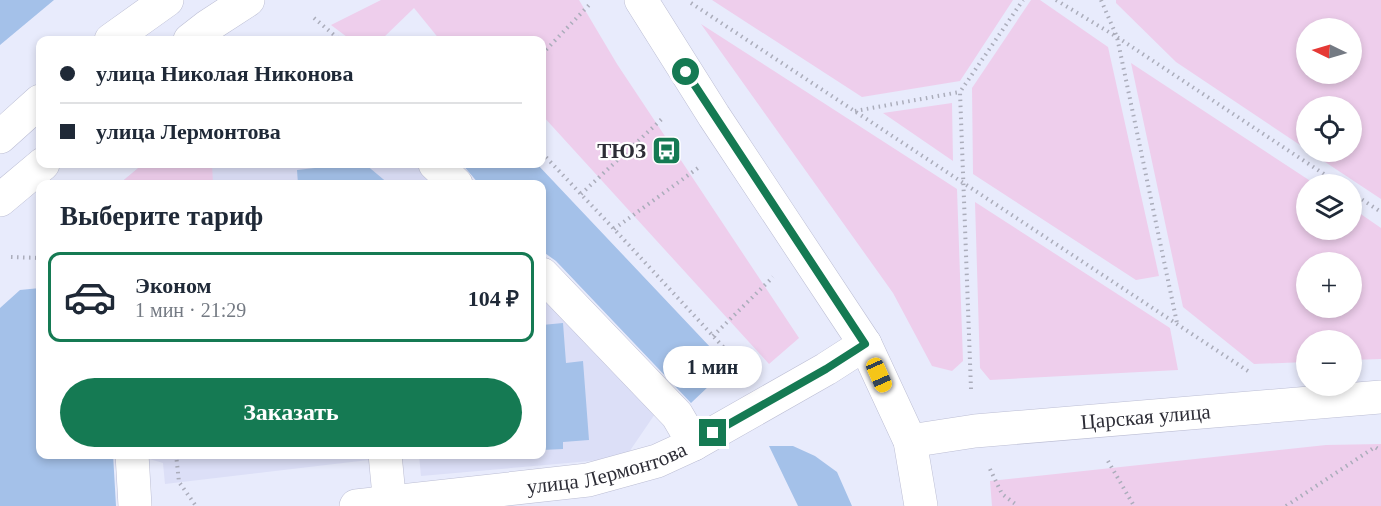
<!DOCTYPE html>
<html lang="ru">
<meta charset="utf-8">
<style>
body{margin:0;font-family:Georgia,serif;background:#f2f2f3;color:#1f2937;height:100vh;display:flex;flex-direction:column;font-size:22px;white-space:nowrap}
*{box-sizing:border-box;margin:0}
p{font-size:20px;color:#747a83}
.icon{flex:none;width:33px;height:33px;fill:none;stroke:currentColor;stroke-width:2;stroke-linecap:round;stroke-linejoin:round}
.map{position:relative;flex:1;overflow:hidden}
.details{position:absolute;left:36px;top:180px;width:510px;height:279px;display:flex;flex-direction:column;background:#fff;border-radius:12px;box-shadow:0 3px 9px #0003}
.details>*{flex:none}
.guide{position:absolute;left:36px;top:36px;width:510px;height:132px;border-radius:12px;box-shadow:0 3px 9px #0003;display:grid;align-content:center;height:132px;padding:0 24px;background:#fff}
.needle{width:39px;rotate:275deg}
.buttons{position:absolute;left:1296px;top:18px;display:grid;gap:12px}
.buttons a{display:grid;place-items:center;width:66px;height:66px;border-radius:50%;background:#fff;box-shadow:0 3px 9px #0003;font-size:30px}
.end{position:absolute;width:27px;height:27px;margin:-14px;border:8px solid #157a53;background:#fff;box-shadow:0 0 0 3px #fff}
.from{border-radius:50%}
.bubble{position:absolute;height:42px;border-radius:21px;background:#fff;box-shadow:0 3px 9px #0003;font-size:20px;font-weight:800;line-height:42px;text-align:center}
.car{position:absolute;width:18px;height:36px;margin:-18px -9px;border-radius:8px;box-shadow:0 0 4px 2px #0007;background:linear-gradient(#f5c518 24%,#345 0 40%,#f5c518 0 76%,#345 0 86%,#f5c518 0)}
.guide b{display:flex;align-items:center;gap:21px;height:57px;font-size:22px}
.guide b+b{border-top:2px solid #e0e1e3}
.guide i{width:15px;height:15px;background:#1f2937}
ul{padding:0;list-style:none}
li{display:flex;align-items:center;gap:18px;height:90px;margin:0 12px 9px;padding:0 12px;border:3px solid transparent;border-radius:12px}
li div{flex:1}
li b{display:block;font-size:22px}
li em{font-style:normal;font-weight:800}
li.current{border-color:#157a53}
li>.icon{width:54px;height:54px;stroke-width:1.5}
h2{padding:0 24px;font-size:27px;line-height:72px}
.button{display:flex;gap:12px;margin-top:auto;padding:12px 24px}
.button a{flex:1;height:69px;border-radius:36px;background:#157a53;color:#fff;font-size:24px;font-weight:800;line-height:69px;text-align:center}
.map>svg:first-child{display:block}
</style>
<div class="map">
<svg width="1381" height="506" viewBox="0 0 1381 506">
<rect width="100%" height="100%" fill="#e8ebfc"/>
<path fill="#dcdff7" d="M 143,164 L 420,164 L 441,184 L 119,184 Z
M 542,290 L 657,411 L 625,458 L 421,476 L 419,455 L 542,454 Z
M 145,455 L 411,455 L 165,484 L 163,463 L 146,458 Z"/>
<path fill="#eeceec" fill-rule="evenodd" d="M 381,0 L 579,0 L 617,64 L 799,338 L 769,364 L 542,115 L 542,40 L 440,40 L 414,8 L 381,40 L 351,40 L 331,25 Z
M 712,0 L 1013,0 L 960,81 L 862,97 Z
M 1031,0 L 1040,0 L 1108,47 L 1159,276 L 1136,280 L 973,174 L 972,88 Z
M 1116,0 L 1381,0 L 1381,199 L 1310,152 L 1352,152 L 1352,106 L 1306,106 L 1306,149 L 1176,62 L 1116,3 ZM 1306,28 L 1352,28 L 1352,74 L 1306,74 Z
M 701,24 L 957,189 L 963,361 L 952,371 L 932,366 L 893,293 Z
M 1131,63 L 1315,184 L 1306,184 L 1306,230 L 1352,230 L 1352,208 L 1381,228 L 1381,359 L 1352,360 L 1352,340 L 1306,340 L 1306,362 L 1254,364 L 1183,307 ZM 1306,262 L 1352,262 L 1352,308 L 1306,308 Z
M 952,103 L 953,161 L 883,113 Z
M 143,164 L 212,164 L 213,184 L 119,184 Z
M 975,202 L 1170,328 L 1178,370 L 990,380 L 980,368 Z
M 1381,444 L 1381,506 L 992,506 L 990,481 L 1326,445 Z"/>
<path fill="#a4c1e9" d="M 0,0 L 54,0 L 0,45 Z
M 350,164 L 365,164 L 389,184 L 298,184 L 297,170 Z
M 462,164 L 537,164 L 729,367 L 691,403 L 556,261 L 542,251 L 542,184 L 479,184 Z
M 40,288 L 40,454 L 113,454 L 116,506 L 0,506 L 0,308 L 20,290 Z
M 563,323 L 566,363 L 583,361 L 589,440 L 563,442 L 563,449 L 542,450 L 542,325 Z
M 769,446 L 793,446 L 815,456 L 837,472 L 852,506 L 798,506 Z"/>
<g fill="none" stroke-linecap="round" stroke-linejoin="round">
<defs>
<g id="minor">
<path d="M 641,0 L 714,116 L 865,344 L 910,441 L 921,506"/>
<path d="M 435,164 L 456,184"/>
<path d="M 542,274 L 677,415 L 694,444"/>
<path id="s1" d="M 910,441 L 975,431 L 1381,397"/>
<path d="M 132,454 L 135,506"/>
<path d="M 385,454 L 390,506"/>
<path id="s2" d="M 356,506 L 588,480 L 657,461 L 694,444 L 826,369 L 865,344"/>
</g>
<path id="major" d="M 111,40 L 167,0
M 190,40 L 208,26 L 248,0
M 0,137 L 40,101
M 0,200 L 43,164"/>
</defs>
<use href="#minor" stroke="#bcbed4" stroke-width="34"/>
<use href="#major" stroke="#bcbed4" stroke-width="34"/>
<path stroke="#abadbb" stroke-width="4" stroke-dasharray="1.5 4.5" stroke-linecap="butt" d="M 1056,0 L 1117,37 L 1339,184
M 1101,0 L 1117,37 L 1177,323
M 691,3 L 1251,373
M 314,18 L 340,40
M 542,54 L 591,3
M 855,111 L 960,92
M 542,153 L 614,229 L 752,378
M 1352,193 L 1381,212
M 581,194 L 664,117
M 614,229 L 698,168
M 11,257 L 40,258
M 713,336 L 773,277
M 971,389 L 960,92 L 1023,0
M 176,454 L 179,482 L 196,506
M 1108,461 L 1134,506
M 990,469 L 1002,494 L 1018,506
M 1286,506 L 1375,447 L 1381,451"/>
<use href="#minor" stroke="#fff" stroke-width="33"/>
<use href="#major" stroke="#fff" stroke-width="33"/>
</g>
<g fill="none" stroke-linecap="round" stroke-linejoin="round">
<path stroke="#157a53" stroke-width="8" d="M 686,72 L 865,344 L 826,369 L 713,433"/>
</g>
<defs>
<symbol id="bus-square" viewBox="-11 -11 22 22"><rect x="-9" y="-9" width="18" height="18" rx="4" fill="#157a53" stroke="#fff"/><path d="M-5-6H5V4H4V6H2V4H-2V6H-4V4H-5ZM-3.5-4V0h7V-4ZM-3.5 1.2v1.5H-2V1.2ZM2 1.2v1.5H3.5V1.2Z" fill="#fff"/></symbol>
</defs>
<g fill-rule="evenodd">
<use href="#bus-square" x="650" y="134" width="33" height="33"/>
</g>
<g text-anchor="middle" stroke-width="4.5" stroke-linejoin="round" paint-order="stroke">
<g font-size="21" font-weight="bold" fill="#2d2d36" stroke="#fff" text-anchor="end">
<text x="646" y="158">ТЮЗ</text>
</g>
<g font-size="21" fill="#2d2d36" stroke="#fff">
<text dy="7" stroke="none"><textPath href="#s1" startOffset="237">Царская улица</textPath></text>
<text dy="7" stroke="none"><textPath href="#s2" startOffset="254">улица Лермонтова</textPath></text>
</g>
</g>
</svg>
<div class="buttons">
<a><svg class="needle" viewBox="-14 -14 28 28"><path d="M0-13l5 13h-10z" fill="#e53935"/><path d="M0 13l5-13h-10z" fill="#747a83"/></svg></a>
<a><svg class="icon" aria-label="locate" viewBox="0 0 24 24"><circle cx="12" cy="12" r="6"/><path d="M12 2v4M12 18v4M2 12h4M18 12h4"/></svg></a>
<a><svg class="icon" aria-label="layers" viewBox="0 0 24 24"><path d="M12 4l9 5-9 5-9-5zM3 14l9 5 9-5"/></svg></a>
<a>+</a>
<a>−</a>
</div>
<i class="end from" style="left:686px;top:72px"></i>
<i class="end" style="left:713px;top:433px"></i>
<div class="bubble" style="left:663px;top:346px;width:99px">1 мин</div>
<i class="car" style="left:879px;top:375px;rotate:156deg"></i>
<div class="guide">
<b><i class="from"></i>улица Николая Никонова</b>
<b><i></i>улица Лермонтова</b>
</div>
<section class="details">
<h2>Выберите тариф</h2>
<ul>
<li class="current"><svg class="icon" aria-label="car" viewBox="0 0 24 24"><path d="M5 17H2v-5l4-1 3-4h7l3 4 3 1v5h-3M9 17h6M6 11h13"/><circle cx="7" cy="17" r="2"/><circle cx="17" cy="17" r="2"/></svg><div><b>Эконом</b><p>1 мин · 21:29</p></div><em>104 ₽</em></li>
</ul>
<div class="button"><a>Заказать</a></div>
</section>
</div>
